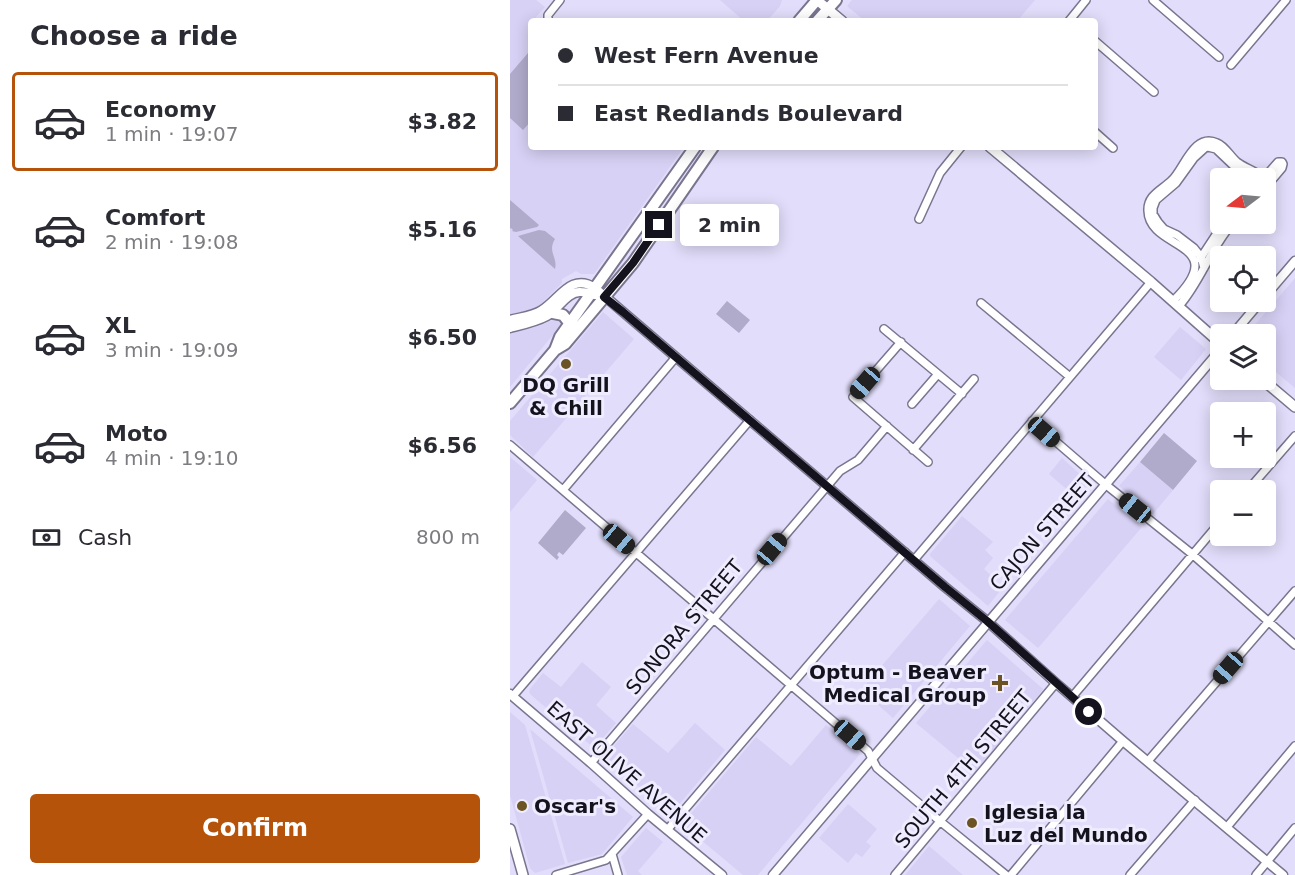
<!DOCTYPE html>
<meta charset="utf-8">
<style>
body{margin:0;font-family:"DejaVu Sans",sans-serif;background:#f2f2f3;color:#2b2b33;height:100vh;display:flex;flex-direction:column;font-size:22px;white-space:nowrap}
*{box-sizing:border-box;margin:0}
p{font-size:20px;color:#7c7c81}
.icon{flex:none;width:33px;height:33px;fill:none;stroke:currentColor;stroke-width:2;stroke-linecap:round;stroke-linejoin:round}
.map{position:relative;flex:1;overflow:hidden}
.sheet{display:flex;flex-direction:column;background:#fff;width:510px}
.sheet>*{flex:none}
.banner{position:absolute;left:18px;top:18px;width:570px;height:132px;border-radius:6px;box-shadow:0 3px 15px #0003;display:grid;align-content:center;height:132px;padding:0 30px;background:#fff}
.needle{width:39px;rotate:254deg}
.fabs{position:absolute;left:700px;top:168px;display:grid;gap:12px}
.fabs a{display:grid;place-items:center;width:66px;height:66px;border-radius:6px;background:#fff;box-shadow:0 3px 15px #0003;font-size:30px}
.end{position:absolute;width:27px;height:27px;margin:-14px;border:8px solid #14121c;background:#fff;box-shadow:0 0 0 3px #fff}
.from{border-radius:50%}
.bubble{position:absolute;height:42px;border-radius:6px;background:#fff;box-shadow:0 3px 15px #0003;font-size:20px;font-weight:800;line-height:42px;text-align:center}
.car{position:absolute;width:18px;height:36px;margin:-18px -9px;border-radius:8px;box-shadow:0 0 4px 2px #0007;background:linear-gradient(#222 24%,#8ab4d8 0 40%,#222 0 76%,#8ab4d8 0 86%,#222 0)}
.banner b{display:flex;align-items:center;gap:21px;height:57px;font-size:22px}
.banner b+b{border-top:2px solid #e1e1e2}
.banner i{width:15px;height:15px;background:#2b2b33}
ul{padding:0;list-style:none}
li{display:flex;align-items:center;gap:18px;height:99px;margin:0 12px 9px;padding:0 18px;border:3px solid transparent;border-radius:6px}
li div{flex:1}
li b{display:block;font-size:22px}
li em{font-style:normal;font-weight:800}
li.active{border-color:#b45309}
li>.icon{width:54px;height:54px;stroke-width:1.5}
h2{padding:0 30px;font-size:27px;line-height:72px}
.pay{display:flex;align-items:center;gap:15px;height:66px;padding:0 30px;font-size:22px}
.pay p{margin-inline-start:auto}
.primary-button{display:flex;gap:12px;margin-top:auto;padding:12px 30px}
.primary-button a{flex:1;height:69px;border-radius:6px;background:#b45309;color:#fff;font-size:24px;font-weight:800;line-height:69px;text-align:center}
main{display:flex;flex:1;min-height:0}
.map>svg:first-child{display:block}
</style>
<main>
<section class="sheet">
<h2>Choose a ride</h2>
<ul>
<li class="active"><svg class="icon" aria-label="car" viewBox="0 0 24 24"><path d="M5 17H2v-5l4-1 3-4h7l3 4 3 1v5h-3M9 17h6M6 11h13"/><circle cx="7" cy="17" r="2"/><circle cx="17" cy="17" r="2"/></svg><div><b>Economy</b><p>1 min · 19:07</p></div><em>$3.82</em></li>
<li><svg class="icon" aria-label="car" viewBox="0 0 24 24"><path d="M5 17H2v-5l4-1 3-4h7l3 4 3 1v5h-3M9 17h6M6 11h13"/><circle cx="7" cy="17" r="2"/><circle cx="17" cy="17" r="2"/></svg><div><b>Comfort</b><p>2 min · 19:08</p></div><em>$5.16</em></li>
<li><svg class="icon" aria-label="car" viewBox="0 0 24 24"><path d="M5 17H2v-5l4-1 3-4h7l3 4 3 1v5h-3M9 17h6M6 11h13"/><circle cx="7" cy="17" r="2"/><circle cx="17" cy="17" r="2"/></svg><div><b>XL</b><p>3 min · 19:09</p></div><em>$6.50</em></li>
<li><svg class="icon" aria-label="car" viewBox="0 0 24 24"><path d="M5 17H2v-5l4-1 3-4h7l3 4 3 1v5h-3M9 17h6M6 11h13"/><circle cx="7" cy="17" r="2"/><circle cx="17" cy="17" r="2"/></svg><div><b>Moto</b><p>4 min · 19:10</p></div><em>$6.56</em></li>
</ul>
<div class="pay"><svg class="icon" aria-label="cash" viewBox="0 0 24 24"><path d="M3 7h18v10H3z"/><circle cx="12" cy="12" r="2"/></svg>Cash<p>800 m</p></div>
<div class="primary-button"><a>Confirm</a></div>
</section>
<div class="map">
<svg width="785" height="875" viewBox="0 0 785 875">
<rect width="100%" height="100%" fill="#e1ddfa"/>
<path fill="#d7d1f5" d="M 0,0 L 26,0 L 35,7 L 26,17 L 26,21 L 21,21 L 21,147 L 174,147 L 84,274 L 71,274 L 66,271 L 52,279 L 52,283 L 31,304 L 25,308 L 0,315 Z
M 210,0 L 272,0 L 270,6 L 257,21 L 234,21 Z
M 342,0 L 525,0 L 507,21 L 355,21 L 337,6 Z
M 785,278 L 785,388 L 756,364 L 756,334 L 737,334 Z
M 93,312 L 124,339 L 23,457 L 0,435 L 0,421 Z
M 45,319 L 50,320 L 51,325 L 0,387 L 0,334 L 32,325 Z
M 670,327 L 696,349 L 671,380 L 644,357 Z
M 0,457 L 27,480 L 0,512 Z
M 552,458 L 581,484 L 568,499 L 539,474 Z
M 630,462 L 663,490 L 643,514 L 609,486 Z
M 598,499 L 632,527 L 528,648 L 495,620 Z
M 452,516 L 483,542 L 475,550 L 483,558 L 474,569 L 493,587 L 478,606 L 420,556 L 420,554 Z
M 429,599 L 460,626 L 383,718 L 351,690 Z
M 477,640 L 533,689 L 532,691 L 465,772 L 406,723 Z
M 72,662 L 101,687 L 86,705 L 106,723 L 84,748 L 21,695 L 19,692 L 20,689 L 33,673 L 51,687 Z
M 0,712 L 15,725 L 55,864 L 25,873 L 20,868 L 0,795 Z
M 185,723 L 215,750 L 161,814 L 94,757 L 123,724 L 158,753 Z
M 316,725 L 350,754 L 248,875 L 233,875 L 172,824 L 246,737 L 281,766 Z
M 20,729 L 123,817 L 92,854 L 58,863 Z
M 338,804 L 367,829 L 356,842 L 361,846 L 352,857 L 346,853 L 338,863 L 309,838 Z
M 136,828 L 153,842 L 128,871 L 132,875 L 117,875 L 111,857 Z
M 419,846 L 453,875 L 395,875 Z"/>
<path fill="#b0abca" d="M 18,53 L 21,56 L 21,121 L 13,130 L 0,118 L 0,74 Z
M 0,200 L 29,225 L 27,227 L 6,232 L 2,231 L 3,230 L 1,228 L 0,229 Z
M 29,230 L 35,231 L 45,239 C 37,252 48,257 45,269 L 8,236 Z
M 217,301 L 240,320 L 229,333 L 206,314 Z
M 654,433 L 687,461 L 663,490 L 630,462 Z
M 55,510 L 76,528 L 53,555 L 49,552 L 47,555 L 49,557 L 47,560 L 28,543 Z"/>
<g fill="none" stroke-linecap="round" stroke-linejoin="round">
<defs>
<path id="minor" d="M 643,0 L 709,57
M 38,21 L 38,15 L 50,0
M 559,21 L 576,0
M 585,41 L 644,92
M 721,65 L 776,0
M 585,132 L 603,148
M 754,178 L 768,162 L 772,162 L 773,164 L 772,168 L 756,187
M 409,219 L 430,173 L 451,147
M 690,259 L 713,224
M 694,268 L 691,257 L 684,248 L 667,235 L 654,229 L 648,222 L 643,214 L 643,208 L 646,200 L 666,183 L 684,158 L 695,148 L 698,147 L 706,149 L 726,168 L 742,178
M 663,301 C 724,241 639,251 638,211 C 637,195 652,190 662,180 C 674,169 684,132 707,143 C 715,146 720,156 727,162 C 735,168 746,171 754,178
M 471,303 L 560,377
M 669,306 C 691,281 700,249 722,224
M 374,329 L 452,394
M 391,342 L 343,397 L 418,462
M 402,404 L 428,374
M 522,421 L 595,484 L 682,554 L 785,645
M 0,445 L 358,751 L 367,768 L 431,822 L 496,875
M 403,450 L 464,379
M 53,490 L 166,357
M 738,490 L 785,436
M 404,560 L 641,282
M 3,696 L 240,420
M 562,697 L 711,521
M 638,761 L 785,591
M 81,763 L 330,471 L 348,460 L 377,426
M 717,827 L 785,746
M 158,829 L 395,552
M 102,854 L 108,875
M 46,875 L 96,860 L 138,814
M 385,875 L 546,683
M 501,875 L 613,741
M 620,875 L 685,800
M 746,875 L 785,828"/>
<path id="tertiary" d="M 756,295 L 785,261
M 0,320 C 11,317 23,316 32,310 C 49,300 61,272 85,288 L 435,587 L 477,621 L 546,683 L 613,741 L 773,875
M 0,328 C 12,325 26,322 37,316 C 48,310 57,291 71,292 C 76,292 81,294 85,295
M 723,334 L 750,302
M 0,694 L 81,763 L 138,814 L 212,875
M 263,875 L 711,349"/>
<path id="secondary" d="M 307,0 L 332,21
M 480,147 L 641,282 L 711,344
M 753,380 L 785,407
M 0,829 L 13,875"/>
<path id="primary" d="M 289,21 L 307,0
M 307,21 L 326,0
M 43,313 L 53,315 L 60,324
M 45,350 L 55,344 L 123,263 L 203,147
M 0,403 L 45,350 L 50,337 L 185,147"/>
</defs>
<use href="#minor" stroke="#79758f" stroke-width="10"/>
<use href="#tertiary" stroke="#79758f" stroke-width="11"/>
<use href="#secondary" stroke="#79758f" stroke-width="12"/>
<use href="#primary" stroke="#79758f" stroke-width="14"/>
<use href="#minor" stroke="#fff" stroke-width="7"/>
<use href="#tertiary" stroke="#fff" stroke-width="8"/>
<use href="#secondary" stroke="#fff" stroke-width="9"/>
<use href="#primary" stroke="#fff" stroke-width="10"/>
</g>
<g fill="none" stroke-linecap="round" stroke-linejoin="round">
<path stroke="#14121c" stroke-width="8" d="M 149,225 L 123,263 L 94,297 L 113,312 L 435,587 L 477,621 L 579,712"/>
</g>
<g fill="#6b5323" stroke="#eeecfe" stroke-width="2">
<circle cx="56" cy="364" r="6"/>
<path d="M487 674h6v6h6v6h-6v6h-6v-6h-6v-6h6z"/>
<circle cx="12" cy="806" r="6"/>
<circle cx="462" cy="823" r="6"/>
</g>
<g text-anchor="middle" stroke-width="6" stroke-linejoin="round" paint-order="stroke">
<g font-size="20" font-weight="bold" fill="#14121c" stroke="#eeecfe" text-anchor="start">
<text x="56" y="392" text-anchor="middle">DQ Grill<tspan x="56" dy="23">&amp; Chill</tspan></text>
<text x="476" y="679" text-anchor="end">Optum - Beaver<tspan x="476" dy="23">Medical Group</tspan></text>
<text x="24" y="813">Oscar's</text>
<text x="474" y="819">Iglesia la<tspan x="474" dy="23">Luz del Mundo</tspan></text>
</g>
<g font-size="20" fill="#14121c" stroke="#eeecfe">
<text transform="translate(532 532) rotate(-49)" y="7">CAJON STREET</text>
<text transform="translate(174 627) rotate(-50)" y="7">SONORA STREET</text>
<text transform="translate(453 769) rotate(-50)" y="7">SOUTH 4TH STREET</text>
<text transform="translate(117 772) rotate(41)" y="7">EAST OLIVE AVENUE</text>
</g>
</g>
</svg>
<div class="fabs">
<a><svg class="needle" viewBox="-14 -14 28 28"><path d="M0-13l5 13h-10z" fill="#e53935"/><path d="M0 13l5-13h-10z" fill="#7c7c81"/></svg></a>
<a><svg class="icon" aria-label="locate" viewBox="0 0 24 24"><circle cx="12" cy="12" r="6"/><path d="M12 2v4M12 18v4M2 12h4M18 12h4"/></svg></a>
<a><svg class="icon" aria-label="layers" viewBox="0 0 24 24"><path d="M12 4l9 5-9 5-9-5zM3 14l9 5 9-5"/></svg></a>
<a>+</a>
<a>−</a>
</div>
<i class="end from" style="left:579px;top:712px"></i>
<i class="end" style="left:149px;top:225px"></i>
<div class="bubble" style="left:170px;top:204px;width:99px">2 min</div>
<i class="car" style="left:355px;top:383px;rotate:221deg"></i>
<i class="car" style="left:534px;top:432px;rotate:131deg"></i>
<i class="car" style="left:625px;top:508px;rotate:309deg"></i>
<i class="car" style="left:109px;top:539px;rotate:130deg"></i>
<i class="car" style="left:262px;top:549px;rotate:40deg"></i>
<i class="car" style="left:718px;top:668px;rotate:221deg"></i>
<i class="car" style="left:340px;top:735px;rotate:131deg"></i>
<div class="banner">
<b><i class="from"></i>West Fern Avenue</b>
<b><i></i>East Redlands Boulevard</b>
</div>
</div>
</main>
